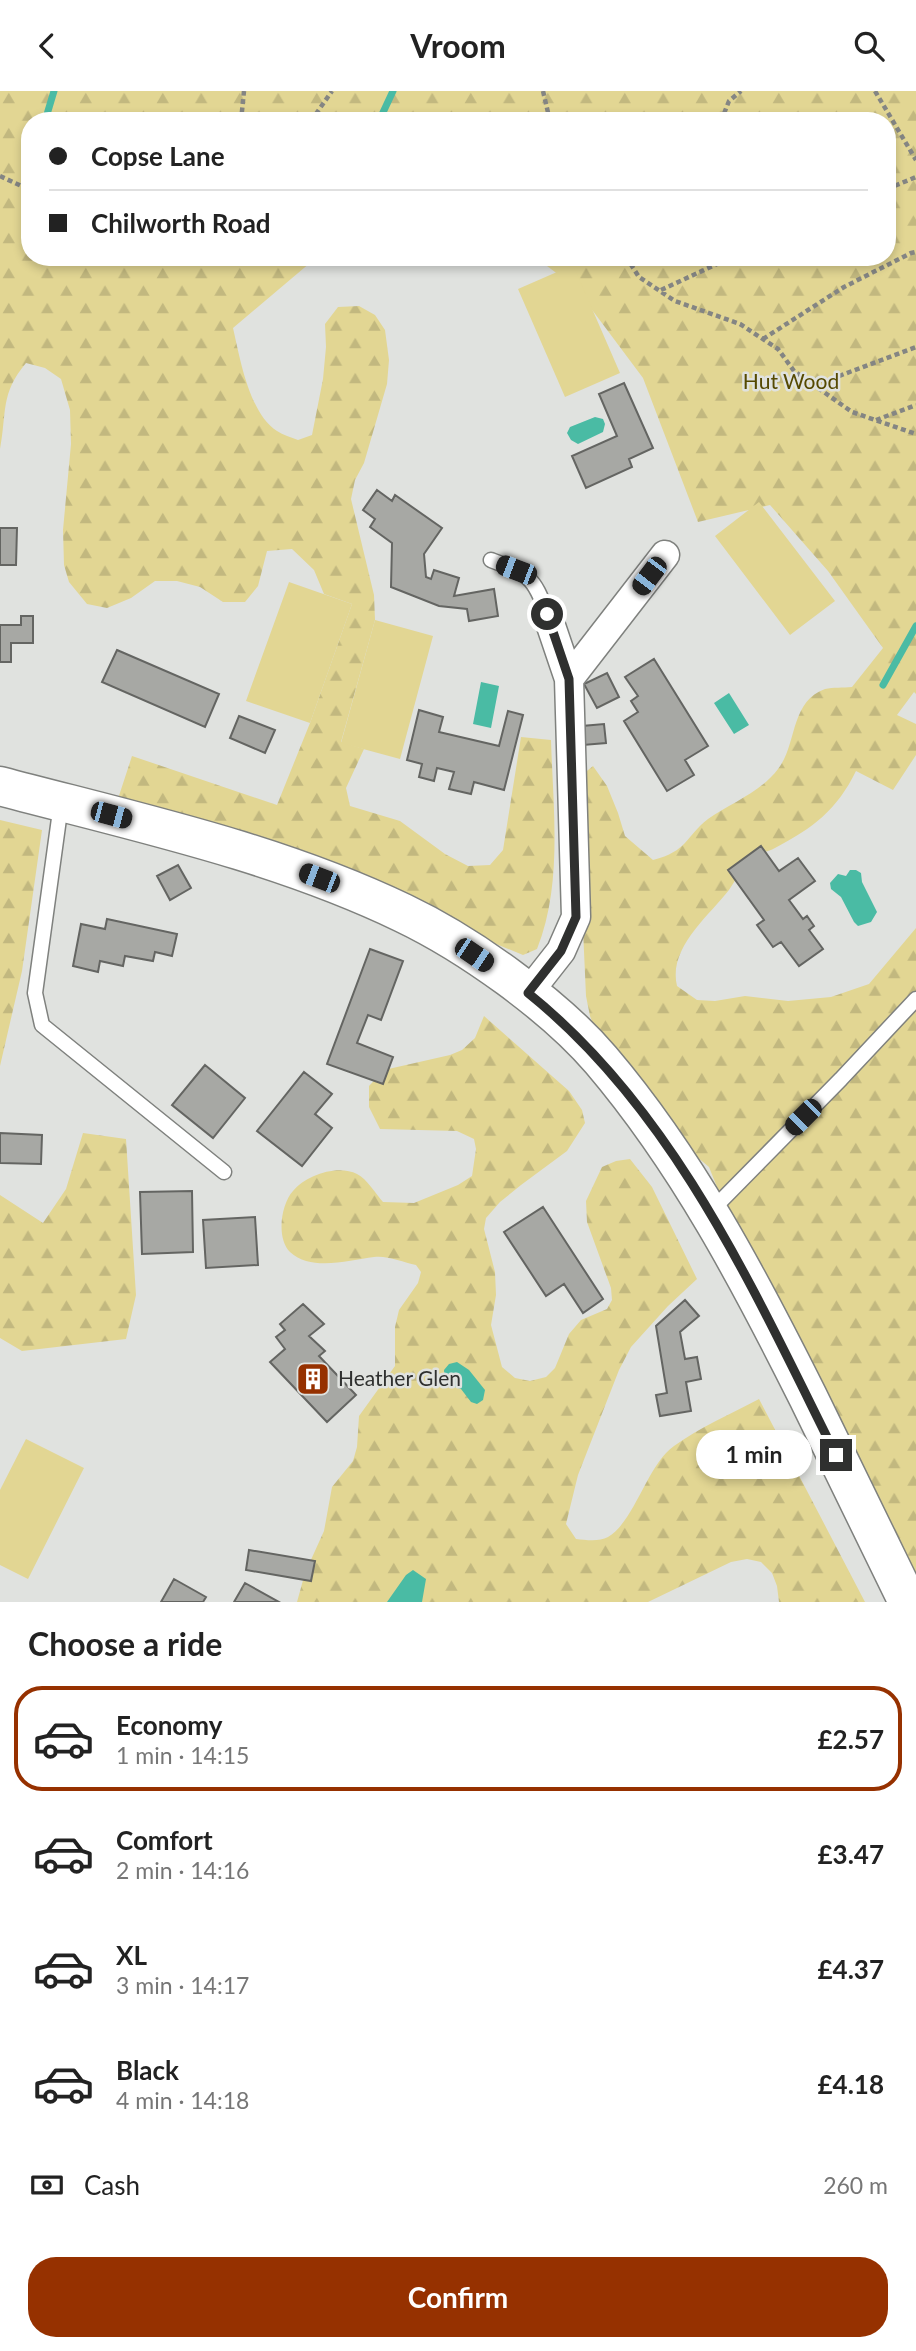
<!DOCTYPE html>
<meta charset="utf-8">
<style>
body{margin:0;font-family:Lato,sans-serif;background:#f6f6f6;color:#222;height:100vh;display:flex;flex-direction:column;font-size:26px;white-space:nowrap}
*{box-sizing:border-box;margin:0}
p{font-size:23px;color:#767676}
.icon{flex:none;width:38px;height:38px;fill:none;stroke:currentColor;stroke-width:2;stroke-linecap:round;stroke-linejoin:round}
.map{position:relative;height:1511px;overflow:hidden}
.details{display:flex;flex-direction:column;background:#fff;flex:1}
.details>*{flex:none}
.guide{position:absolute;left:21px;top:21px;width:875px;height:154px;border-radius:28px;box-shadow:0 4px 10px #0003;display:grid;align-content:center;height:154px;padding:0 28px;background:#fff}
.end{position:absolute;width:32px;height:32px;margin:-16px;border:9px solid #2f302f;background:#fff;box-shadow:0 0 0 4px #fff}
.from{border-radius:50%}
.bubble{position:absolute;height:49px;border-radius:24px;background:#fff;box-shadow:0 4px 10px #0003;font-size:23px;font-weight:700;line-height:49px;text-align:center}
.car{position:absolute;width:21px;height:42px;margin:-21px -10px;border-radius:9px;box-shadow:0 0 5px 2px #0007;background:linear-gradient(#222 24%,#8ab4d8 0 40%,#222 0 76%,#8ab4d8 0 86%,#222 0)}
.guide b{display:flex;align-items:center;gap:24px;height:66px;font-size:26px}
.guide b+b{border-top:2px solid #e0e0e0}
.guide i{width:18px;height:18px;background:#222}
ul{padding:0;list-style:none}
li{display:flex;align-items:center;gap:21px;height:105px;margin:0 14px 10px;padding:0 14px;border:4px solid transparent;border-radius:28px}
li div{flex:1}
li b{display:block;font-size:26px}
li em{font-style:normal;font-weight:700}
li.active{border-color:#963100}
li>.icon{width:63px;height:63px;stroke-width:1.5}
h2{padding:0 28px;font-size:32px;line-height:84px}
.pay{display:flex;align-items:center;gap:18px;height:77px;padding:0 28px;font-size:26px}
.pay p{margin-inline-start:auto}
.primary-button{display:flex;gap:14px;margin-top:auto;padding:14px 28px}
.primary-button a{flex:1;height:80px;border-radius:28px;background:#963100;color:#fff;font-size:28px;font-weight:700;line-height:80px;text-align:center}
header{display:flex;justify-content:space-between;align-items:center;height:91px;padding:0 28px;background:#fff;font-size:32px;font-weight:700}
.map>svg:first-child{display:block}
</style>
<header><svg class="icon" aria-label="back" viewBox="0 0 24 24"><path d="M15 5l-7 7 7 7"/></svg>Vroom<svg class="icon" aria-label="search" viewBox="0 0 24 24"><circle cx="10" cy="10" r="6"/><path d="M15 15l6 6"/></svg></header>
<div class="map">
<svg width="916" height="1511" viewBox="0 0 916 1511">
<defs>
<pattern id="forest-firs" width="22" height="20" patternUnits="userSpaceOnUse" patternTransform="scale(1.75)"><rect width="22" height="20" fill="#e2d693"/><path d="M5 1l3.5 6h-7zM16 11l3.5 6h-7z" fill="#c2b87f"/></pattern>
</defs>
<rect width="100%" height="100%" fill="#e0e2df"/>
<path fill="url(#forest-firs)" d="M 0,0 L 916,0 L 916,603 L 914,601 L 897,624 L 916,633 L 916,664 L 893,699 L 856,680 C 837,719 813,737 775,757 C 768,761 757,762 750,767 C 742,775 736,789 729,799 C 708,826 668,857 677,895 L 697,909 L 715,910 L 745,905 L 788,910 L 831,906 L 869,893 L 916,837 L 916,1495 L 729,1126 L 709,1076 L 678,1050 L 599,947 L 590,925 L 586,905 L 582,816 L 582,684 L 593,675 L 607,695 L 618,722 L 625,745 L 653,769 C 688,760 685,746 708,728 C 731,712 761,701 778,678 C 797,654 790,610 825,598 C 833,596 843,597 852,596 L 883,557 L 828,480 L 770,414 L 698,431 L 643,287 L 575,196 L 535,166 L 887,166 L 887,30 L 30,30 L 30,166 L 317,166 L 233,237 C 240,267 249,322 277,340 C 283,344 291,346 298,349 L 312,344 L 323,288 L 326,256 L 325,233 L 338,216 L 359,215 L 375,224 L 385,239 L 389,269 L 387,293 L 364,372 L 355,389 L 351,408 L 374,504 L 375,529 L 341,651 L 364,658 L 346,697 L 350,715 L 400,730 L 445,763 L 468,775 L 490,774 L 503,759 L 521,646 L 551,649 C 553,717 563,793 537,858 L 523,864 L 443,831 L 115,717 L 132,665 L 277,714 L 310,632 L 352,513 L 324,503 L 314,479 L 292,458 L 267,460 L 258,495 L 245,511 L 223,511 L 200,496 L 177,490 L 155,490 L 131,507 L 107,517 L 87,513 L 69,491 L 64,474 L 63,439 L 71,353 L 70,319 L 61,288 L 45,277 L 26,272 C 0,303 7,321 0,358 Z
M 0,729 L 42,739 L 22,880 L 0,975 Z
M 484,925 L 569,1000 L 582,1019 L 585,1032 L 567,1060 L 521,1094 L 500,1111 L 486,1127 L 484,1138 L 495,1181 L 496,1204 L 491,1234 L 502,1276 L 515,1287 L 530,1290 L 546,1286 L 555,1277 L 569,1243 L 581,1229 L 607,1218 L 612,1209 L 611,1197 L 587,1131 L 586,1110 L 602,1076 L 616,1070 L 630,1068 L 652,1096 L 697,1188 L 668,1215 L 631,1256 L 619,1279 L 578,1384 L 566,1433 L 576,1448 C 586,1449 599,1451 608,1446 C 635,1430 647,1374 674,1355 C 700,1336 731,1323 759,1308 L 865,1511 L 779,1511 L 777,1495 L 772,1482 L 761,1471 L 747,1468 L 731,1471 L 648,1511 L 297,1511 L 305,1482 L 324,1440 L 332,1396 L 353,1370 L 357,1356 L 359,1325 L 395,1275 L 395,1236 L 399,1219 L 418,1192 L 421,1181 L 416,1174 C 403,1171 386,1164 374,1166 C 349,1169 312,1181 290,1161 C 276,1147 281,1113 293,1100 C 306,1084 338,1073 357,1083 C 367,1088 376,1103 383,1111 L 414,1112 L 458,1094 L 472,1085 L 476,1058 L 474,1048 L 457,1040 L 380,1038 L 369,1016 L 369,995 L 384,979 L 450,964 L 462,959 L 475,947 Z
M 83,1042 L 126,1048 L 136,1204 L 126,1248 L 22,1260 L 0,1247 L 0,1104 L 43,1132 L 66,1098 Z"/>
<path fill="#e2d693" d="M 573,174 L 620,282 L 565,306 L 518,198 Z
M 759,411 L 835,510 L 790,544 L 715,445 Z
M 289,491 L 352,513 L 310,632 L 246,610 Z
M 375,529 L 433,545 L 400,668 L 341,652 Z
M 26,1348 L 84,1377 L 28,1488 L 0,1474 L 0,1399 Z"/>
<path fill="#4abba4" d="M 595,326 L 603,328 L 605,333 L 603,341 L 578,353 L 571,349 L 567,342 L 570,336 Z
M 481,591 L 499,595 L 491,637 L 473,633 Z
M 729,602 L 749,634 L 734,643 L 714,612 Z
M 850,779 L 856,779 L 861,782 L 862,791 L 877,821 L 871,831 L 858,835 L 854,831 L 841,806 L 831,798 L 830,792 L 838,783 L 846,785 Z
M 457,1271 L 469,1279 L 485,1299 L 483,1309 L 477,1313 L 471,1311 L 461,1298 L 445,1293 L 444,1279 L 449,1273 Z
M 413,1479 L 426,1488 L 422,1511 L 387,1511 L 406,1484 Z"/>
<g fill="none" stroke-linecap="round" stroke-linejoin="round">
<path stroke="#4abba4" stroke-width="7" d="M 45,30 L 54,0
M 379,30 L 393,0
M 25,135 L 30,122
M 883,594 L 916,535"/>
</g>
<path fill="#a7a8a4" stroke="#646562" stroke-width="2" d="M 624,292 L 653,357 L 629,368 L 632,376 L 586,397 L 572,365 L 617,345 L 599,303 Z
M 377,399 L 392,410 L 395,404 L 442,437 L 424,463 L 426,486 L 431,488 L 434,479 L 459,487 L 454,505 L 494,498 L 498,525 L 469,530 L 467,518 L 439,515 L 391,496 L 392,452 L 370,436 L 375,428 L 363,419 Z
M 0,437 L 17,437 L 16,474 L 0,474 Z
M 21,525 L 33,525 L 33,552 L 11,552 L 11,571 L 0,571 L 0,534 L 21,534 Z
M 117,559 L 219,603 L 205,636 L 102,591 Z
M 654,568 L 708,655 L 685,669 L 694,684 L 667,700 L 624,630 L 638,621 L 631,610 L 638,605 L 625,586 Z
M 607,582 L 619,606 L 597,617 L 584,593 Z
M 419,619 L 443,626 L 439,641 L 499,655 L 508,620 L 523,624 L 504,699 L 474,691 L 471,703 L 449,698 L 454,681 L 437,677 L 434,690 L 419,686 L 422,673 L 407,669 Z
M 239,625 L 275,639 L 265,662 L 230,647 Z
M 604,633 L 606,652 L 583,654 L 582,635 Z
M 761,755 L 779,780 L 798,767 L 815,790 L 789,809 L 803,828 L 807,825 L 814,835 L 809,839 L 823,858 L 799,875 L 781,851 L 773,856 L 757,834 L 764,829 L 728,779 Z
M 178,774 L 191,797 L 170,809 L 157,785 Z
M 107,828 L 177,843 L 172,865 L 155,861 L 153,870 L 125,865 L 123,875 L 100,870 L 98,881 L 73,875 L 81,833 L 105,838 Z
M 370,858 L 403,870 L 381,929 L 368,924 L 357,952 L 393,966 L 383,993 L 327,973 Z
M 205,974 L 245,1007 L 213,1047 L 172,1014 Z
M 304,981 L 332,1003 L 315,1023 L 332,1037 L 302,1075 L 257,1040 Z
M 0,1042 L 42,1044 L 41,1073 L 0,1072 Z
M 192,1100 L 193,1161 L 142,1163 L 140,1101 Z
M 543,1116 L 603,1208 L 583,1222 L 564,1193 L 546,1205 L 504,1141 Z
M 255,1126 L 258,1174 L 206,1177 L 203,1129 Z
M 685,1209 L 699,1225 L 680,1241 L 685,1268 L 697,1266 L 701,1288 L 686,1291 L 691,1320 L 660,1325 L 656,1304 L 667,1302 L 656,1235 Z
M 303,1213 L 324,1233 L 309,1245 L 325,1260 L 319,1265 L 356,1304 L 327,1331 L 270,1271 L 285,1258 L 276,1246 L 285,1239 L 280,1233 Z
M 249,1459 L 315,1470 L 311,1490 L 246,1479 Z
M 174,1488 L 206,1506 L 203,1511 L 161,1511 Z
M 245,1492 L 279,1511 L 234,1511 Z"/>
<g fill="none" stroke-linecap="round" stroke-linejoin="round">
<defs>
<path id="lane" d="M 491,469 C 528,483 534,485 547,523
M 61,713 L 35,902 L 42,934 L 224,1081
M 710,1121 L 841,988 L 916,908"/>
<path id="street" d="M 569,588 L 665,464
M 528,902 L 561,860 L 576,826 L 569,588 L 547,523"/>
<path id="primary" d="M 0,695 C 136,731 276,761 403,822 C 468,853 554,914 601,969 C 687,1070 749,1188 808,1306 C 841,1374 875,1442 908,1511"/>
</defs>
<use href="#lane" stroke="#7f817e" stroke-width="17"/>
<use href="#street" stroke="#7f817e" stroke-width="31"/>
<use href="#primary" stroke="#7f817e" stroke-width="41"/>
<path stroke="#848583" stroke-width="4.5" stroke-dasharray="5 3.5" stroke-linecap="butt" d="M 543,0 L 550,30
M 875,0 L 916,69
M 241,30 L 244,0
M 311,30 L 332,0
M 721,30 L 729,10 L 741,0
M 0,85 L 30,99
M 887,98 L 916,86
M 626,166 L 639,186 L 675,210 L 740,233 L 778,258 L 794,280 L 852,321 L 916,343
M 661,199 L 732,166
M 763,248 L 844,196 L 911,162 L 916,161
M 815,294 L 916,256
M 876,329 L 916,314"/>
<use href="#lane" stroke="#fff" stroke-width="14"/>
<use href="#street" stroke="#fff" stroke-width="28"/>
<use href="#primary" stroke="#fff" stroke-width="38"/>
</g>
<g fill="none" stroke-linecap="round" stroke-linejoin="round">
<path stroke="#2f302f" stroke-width="9" d="M 547,523 L 569,588 L 576,826 L 561,860 L 528,902 C 675,1020 754,1200 836,1364"/>
</g>
<defs>
<symbol id="building-square" viewBox="-11 -11 22 22"><rect x="-9" y="-9" width="18" height="18" rx="4" fill="#963100" stroke="#e0e2df"/><path d="M-4-6H4V6H1V3H-1V6H-4ZM-2.5-4.3h1.7v1.8h-1.7ZM.8-4.3h1.7v1.8H.8ZM-2.5-1h1.7V.8h-1.7ZM.8-1h1.7V.8H.8Z" fill="#fff"/></symbol>
</defs>
<g fill-rule="evenodd">
<use href="#building-square" x="294" y="1269" width="38" height="38"/>
</g>
<g text-anchor="middle" stroke-width="5" stroke-linejoin="round" paint-order="stroke">
<g font-size="21" fill="#554901" stroke="#e0e2df">
<text x="791" y="298">Hut Wood</text>
</g>
<g font-size="21" fill="#2f302f" stroke="#e0e2df" text-anchor="start">
<text x="338" y="1295">Heather Glen</text>
</g>
</g>
</svg>
<i class="end from" style="left:547px;top:523px"></i>
<i class="end" style="left:836px;top:1364px"></i>
<div class="bubble" style="left:696px;top:1339px;width:116px">1 min</div>
<i class="car" style="left:516px;top:479px;rotate:291deg"></i>
<i class="car" style="left:649px;top:485px;rotate:217deg"></i>
<i class="car" style="left:111px;top:724px;rotate:105deg"></i>
<i class="car" style="left:319px;top:787px;rotate:291deg"></i>
<i class="car" style="left:474px;top:864px;rotate:124deg"></i>
<i class="car" style="left:803px;top:1026px;rotate:225deg"></i>
<div class="guide">
<b><i class="from"></i>Copse Lane</b>
<b><i></i>Chilworth Road</b>
</div>
</div>
<section class="details">
<h2>Choose a ride</h2>
<ul>
<li class="active"><svg class="icon" aria-label="car" viewBox="0 0 24 24"><path d="M5 17H2v-5l4-1 3-4h7l3 4 3 1v5h-3M9 17h6M6 11h13"/><circle cx="7" cy="17" r="2"/><circle cx="17" cy="17" r="2"/></svg><div><b>Economy</b><p>1 min · 14:15</p></div><em>£2.57</em></li>
<li><svg class="icon" aria-label="car" viewBox="0 0 24 24"><path d="M5 17H2v-5l4-1 3-4h7l3 4 3 1v5h-3M9 17h6M6 11h13"/><circle cx="7" cy="17" r="2"/><circle cx="17" cy="17" r="2"/></svg><div><b>Comfort</b><p>2 min · 14:16</p></div><em>£3.47</em></li>
<li><svg class="icon" aria-label="car" viewBox="0 0 24 24"><path d="M5 17H2v-5l4-1 3-4h7l3 4 3 1v5h-3M9 17h6M6 11h13"/><circle cx="7" cy="17" r="2"/><circle cx="17" cy="17" r="2"/></svg><div><b>XL</b><p>3 min · 14:17</p></div><em>£4.37</em></li>
<li><svg class="icon" aria-label="car" viewBox="0 0 24 24"><path d="M5 17H2v-5l4-1 3-4h7l3 4 3 1v5h-3M9 17h6M6 11h13"/><circle cx="7" cy="17" r="2"/><circle cx="17" cy="17" r="2"/></svg><div><b>Black</b><p>4 min · 14:18</p></div><em>£4.18</em></li>
</ul>
<div class="pay"><svg class="icon" aria-label="cash" viewBox="0 0 24 24"><path d="M3 7h18v10H3z"/><circle cx="12" cy="12" r="2"/></svg>Cash<p>260 m</p></div>
<div class="primary-button"><a>Confirm</a></div>
</section>
